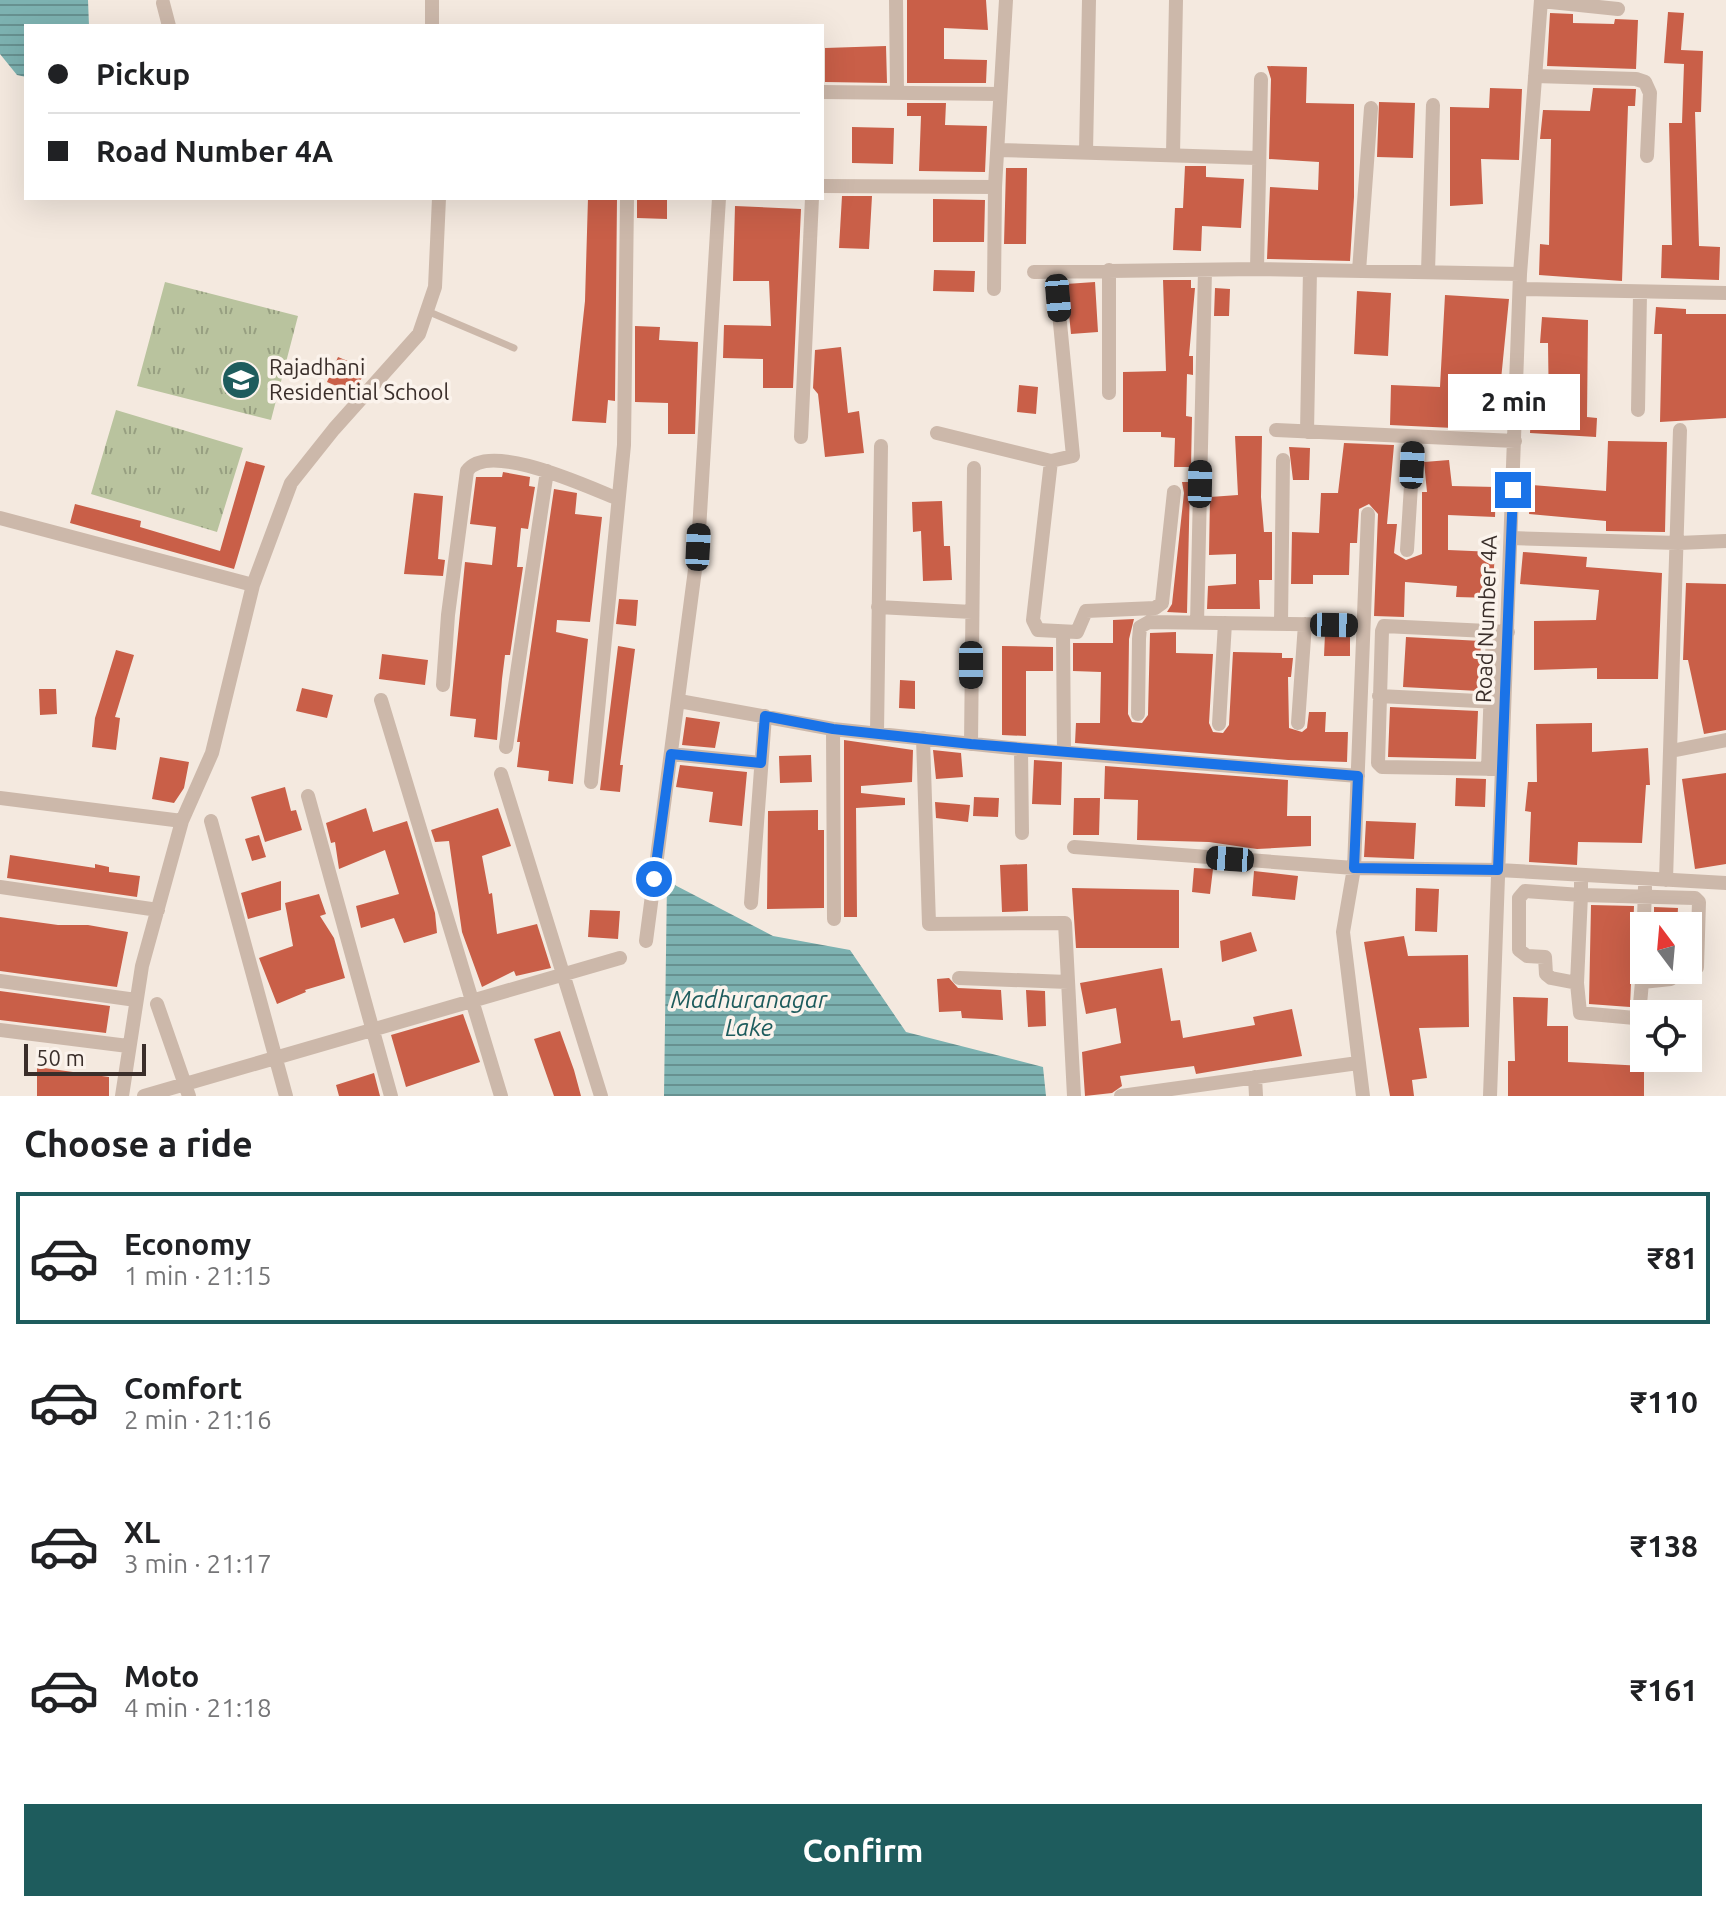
<!DOCTYPE html>
<meta charset="utf-8">
<style>
body{margin:0;font-family:Ubuntu,sans-serif;background:#f2f2f2;color:#202124;height:100vh;display:flex;flex-direction:column;font-size:30px;white-space:nowrap}
*{box-sizing:border-box;margin:0}
p{font-size:26px;color:#757577}
.icon{flex:none;width:44px;height:44px;fill:none;stroke:currentColor;stroke-width:2;stroke-linecap:round;stroke-linejoin:round}
.map{position:relative;height:1096px;overflow:hidden}
.panel{display:flex;flex-direction:column;background:#fff;flex:1}
.panel>*{flex:none}
.top-card{position:absolute;left:24px;top:24px;width:800px;height:176px;border-radius:0px;box-shadow:0 8px 32px #0002;display:grid;align-content:center;height:176px;padding:0 24px;background:#fff}
.needle{width:52px;rotate:344deg}
.fabs{position:absolute;left:1630px;top:912px;display:grid;gap:16px}
.fabs a{display:grid;place-items:center;width:72px;height:72px;border-radius:0px;background:#fff;box-shadow:0 8px 32px #0002;font-size:40px}
.scale{position:absolute;left:24px;bottom:20px;width:122px;box-sizing:border-box;padding-left:8px;border:4px solid #3a2e2a;border-top:0;font-size:22px;line-height:28px;white-space:nowrap;color:#3a2e2a;-webkit-text-stroke:6px #fbf3ec;paint-order:stroke}
.end{position:absolute;width:36px;height:36px;margin:-18px;border:10px solid #1a73e8;background:#fff;box-shadow:0 0 0 4px #fff}
.from{border-radius:50%}
.bubble{position:absolute;height:56px;border-radius:0px;background:#fff;box-shadow:0 8px 32px #0002;font-size:26px;font-weight:700;line-height:56px;text-align:center}
.car{position:absolute;width:24px;height:48px;margin:-24px -12px;border-radius:10px;box-shadow:0 0 6px 2px #0007;background:linear-gradient(#222 24%,#8ab4d8 0 40%,#222 0 76%,#8ab4d8 0 86%,#222 0)}
.top-card b{display:flex;align-items:center;gap:28px;height:76px;font-size:30px}
.top-card b+b{border-top:2px solid #e0e0e0}
.top-card i{width:20px;height:20px;background:#202124}
ul{padding:0;list-style:none}
li{display:flex;align-items:center;gap:24px;height:132px;margin:0 16px 12px;padding:0 8px;border:4px solid transparent;border-radius:0px}
li div{flex:1}
li b{display:block;font-size:30px}
li em{font-style:normal;font-weight:700}
li.selected{border-color:#1e5c5d}
li>.icon{width:72px;height:72px;stroke-width:1.5}
h2{padding:0 24px;font-size:36px;line-height:96px}
.primary-button{display:flex;gap:16px;margin-top:auto;padding:16px 24px}
.primary-button a{flex:1;height:92px;border-radius:0px;background:#1e5c5d;color:#fff;font-size:32px;font-weight:700;line-height:92px;text-align:center}
.map>svg:first-child{display:block}
</style>
<div class="map">
<svg width="1726" height="1096" viewBox="0 0 1726 1096">
<defs>
<pattern id="park-tufts" width="24" height="20" patternUnits="userSpaceOnUse" patternTransform="scale(2)"><rect width="24" height="20" fill="#b9c39e"/><path d="M3 7l-1-3M5 7V3M7 7l1-3M15 17l-1-3M17 17v-4M19 17l1-3" fill="none" stroke="#979f81"/></pattern>
<pattern id="water-rules" width="6" height="5" patternUnits="userSpaceOnUse" patternTransform="scale(2)"><rect width="6" height="5" fill="#7db2b1"/><path d="M0 2.5h6" fill="none" stroke="#679190"/></pattern>
</defs>
<rect width="100%" height="100%" fill="#f4e9df"/>
<path fill="url(#park-tufts)" d="M 165,282 L 298,316 L 271,420 L 137,386 Z
M 116,410 L 243,448 L 217,532 L 91,494 Z"/>
<path fill="url(#water-rules)" d="M 0,0 L 88,0 L 89,26 L 26,26 L 26,77 L 17,75 L 0,54 Z
M 667,881 L 773,936 L 850,950 L 906,1032 L 1043,1067 L 1046,1096 L 664,1096 Z"/>
<path fill="#c95f48" d="M 907,0 L 986,0 L 988,30 L 944,28 L 944,59 L 987,60 L 986,83 L 907,83 Z
M 1668,12 L 1684,13 L 1681,50 L 1703,51 L 1701,112 L 1695,112 L 1699,246 L 1720,247 L 1719,280 L 1661,278 L 1662,245 L 1672,245 L 1669,123 L 1682,123 L 1684,64 L 1664,63 Z
M 1550,13 L 1573,14 L 1573,23 L 1614,24 L 1615,19 L 1638,20 L 1636,69 L 1547,66 Z
M 886,46 L 887,83 L 825,82 L 825,48 Z
M 1267,66 L 1307,67 L 1306,103 L 1354,104 L 1354,197 L 1350,261 L 1267,259 L 1270,187 L 1318,190 L 1319,162 L 1269,159 L 1271,79 Z
M 1490,88 L 1522,89 L 1519,160 L 1481,159 L 1483,204 L 1450,206 L 1450,107 L 1489,108 Z
M 1593,88 L 1636,89 L 1635,106 L 1628,106 L 1622,281 L 1539,275 L 1540,244 L 1549,245 L 1551,139 L 1540,139 L 1543,110 L 1590,111 Z
M 1379,102 L 1415,103 L 1413,158 L 1377,157 Z
M 907,103 L 946,103 L 945,125 L 987,126 L 985,172 L 919,171 L 921,116 L 907,116 Z
M 852,127 L 894,128 L 893,164 L 852,163 Z
M 1185,166 L 1206,166 L 1206,177 L 1244,179 L 1241,228 L 1202,226 L 1201,251 L 1173,250 L 1175,208 L 1183,208 Z
M 1006,168 L 1027,168 L 1026,244 L 1004,244 Z
M 842,196 L 872,196 L 869,249 L 839,248 Z
M 588,198 L 617,198 L 615,401 L 608,400 L 606,423 L 572,421 L 585,301 Z
M 637,198 L 667,198 L 667,219 L 637,218 Z
M 933,199 L 985,200 L 984,242 L 933,242 Z
M 735,206 L 801,209 L 793,388 L 763,388 L 763,359 L 723,358 L 724,325 L 771,326 L 769,281 L 733,281 Z
M 934,270 L 975,271 L 974,292 L 933,291 Z
M 1163,280 L 1191,280 L 1191,288 L 1195,288 L 1189,356 L 1193,356 L 1193,375 L 1187,374 L 1186,416 L 1192,417 L 1191,467 L 1174,467 L 1175,438 L 1161,437 L 1161,432 L 1123,432 L 1123,372 L 1166,371 Z
M 1095,282 L 1098,332 L 1071,334 L 1066,284 Z
M 1215,288 L 1230,289 L 1229,316 L 1214,316 Z
M 1357,291 L 1391,293 L 1388,356 L 1354,354 Z
M 1445,295 L 1509,299 L 1496,430 L 1390,425 L 1391,385 L 1440,387 Z
M 1656,307 L 1686,309 L 1686,314 L 1726,314 L 1726,418 L 1660,422 L 1662,334 L 1654,334 Z
M 1542,317 L 1588,320 L 1587,417 L 1597,418 L 1596,437 L 1530,433 L 1531,413 L 1549,415 L 1548,343 L 1540,343 Z
M 635,326 L 660,327 L 659,340 L 698,342 L 695,434 L 668,434 L 668,403 L 635,402 Z
M 841,347 L 848,413 L 859,411 L 864,453 L 825,457 L 818,394 L 813,388 L 815,350 Z
M 338,357 L 367,369 L 353,393 L 327,382 Z
M 1019,385 L 1038,387 L 1036,414 L 1017,412 Z
M 1235,436 L 1262,436 L 1261,497 L 1264,532 L 1272,532 L 1272,580 L 1259,580 L 1260,609 L 1207,609 L 1208,586 L 1236,584 L 1236,554 L 1209,555 L 1210,497 L 1238,495 Z
M 1608,441 L 1667,442 L 1665,532 L 1606,531 L 1606,521 L 1529,514 L 1532,485 L 1606,491 Z
M 1344,443 L 1394,445 L 1387,524 L 1397,524 L 1394,553 L 1406,560 L 1422,554 L 1422,492 L 1427,492 L 1424,462 L 1449,460 L 1452,486 L 1496,487 L 1495,517 L 1448,515 L 1448,550 L 1495,552 L 1492,598 L 1456,597 L 1457,586 L 1405,582 L 1404,617 L 1374,616 L 1378,514 L 1369,504 L 1359,509 L 1357,543 L 1350,543 L 1349,575 L 1313,575 L 1313,584 L 1291,584 L 1292,532 L 1319,533 L 1321,493 L 1338,493 Z
M 1289,447 L 1310,448 L 1309,480 L 1293,480 Z
M 246,461 L 265,466 L 234,569 L 70,523 L 75,504 L 141,521 L 140,527 L 220,551 Z
M 503,472 L 530,477 L 529,486 L 535,487 L 528,529 L 521,528 L 517,567 L 523,567 L 510,655 L 505,655 L 502,679 L 497,740 L 474,737 L 476,719 L 450,716 L 465,562 L 492,565 L 496,527 L 470,524 L 476,477 L 502,477 Z
M 1182,482 L 1190,482 L 1187,613 L 1167,612 L 1172,604 L 1184,493 Z
M 554,489 L 577,493 L 575,514 L 602,517 L 590,622 L 557,620 L 556,632 L 588,639 L 573,784 L 548,781 L 549,771 L 517,767 L 520,742 L 517,742 Z
M 414,493 L 443,496 L 438,559 L 445,560 L 443,576 L 404,574 Z
M 942,501 L 944,546 L 950,546 L 952,580 L 923,581 L 921,531 L 913,532 L 912,502 Z
M 1523,552 L 1587,557 L 1586,567 L 1662,573 L 1658,679 L 1597,679 L 1597,668 L 1534,670 L 1534,621 L 1596,620 L 1599,590 L 1520,584 Z
M 1686,583 L 1726,584 L 1726,730 L 1704,734 L 1688,660 L 1683,660 Z
M 619,599 L 638,600 L 636,626 L 616,624 Z
M 1134,619 L 1129,639 L 1128,714 L 1132,722 L 1142,723 L 1148,715 L 1150,633 L 1176,632 L 1176,653 L 1213,654 L 1209,723 L 1213,732 L 1223,733 L 1229,725 L 1233,652 L 1282,653 L 1282,658 L 1293,658 L 1291,677 L 1288,677 L 1289,728 L 1302,732 L 1307,728 L 1309,712 L 1326,712 L 1325,732 L 1348,732 L 1347,762 L 1288,760 L 1075,743 L 1076,723 L 1100,723 L 1101,672 L 1073,671 L 1073,643 L 1113,643 L 1113,620 Z
M 1325,634 L 1350,635 L 1350,656 L 1324,656 Z
M 1406,637 L 1481,641 L 1479,691 L 1403,687 Z
M 618,646 L 635,649 L 620,765 L 623,765 L 620,792 L 600,790 Z
M 1002,646 L 1053,647 L 1053,671 L 1026,671 L 1026,736 L 1002,735 Z
M 116,650 L 134,655 L 115,717 L 120,718 L 116,750 L 92,747 L 95,718 Z
M 382,654 L 428,660 L 425,685 L 379,679 Z
M 900,680 L 915,681 L 915,709 L 899,708 Z
M 302,688 L 333,695 L 327,718 L 296,711 Z
M 39,689 L 56,689 L 57,714 L 40,715 Z
M 1390,707 L 1478,711 L 1476,759 L 1388,757 Z
M 686,717 L 720,722 L 715,748 L 682,745 Z
M 1592,723 L 1592,752 L 1648,748 L 1650,785 L 1646,785 L 1642,843 L 1578,842 L 1577,865 L 1529,862 L 1531,812 L 1525,811 L 1528,782 L 1537,782 L 1536,724 Z
M 844,740 L 913,750 L 912,782 L 861,786 L 861,793 L 905,798 L 905,805 L 856,808 L 857,917 L 844,917 Z
M 933,750 L 961,753 L 963,777 L 936,779 Z
M 811,755 L 812,782 L 780,783 L 779,756 Z
M 160,757 L 189,762 L 184,788 L 174,803 L 152,799 Z
M 1034,760 L 1062,762 L 1061,805 L 1032,804 Z
M 680,765 L 747,772 L 742,826 L 709,822 L 713,792 L 676,787 Z
M 1105,766 L 1288,780 L 1287,816 L 1311,816 L 1311,846 L 1257,849 L 1209,842 L 1137,840 L 1138,800 L 1104,799 Z
M 1726,773 L 1726,864 L 1695,869 L 1682,779 Z
M 1456,778 L 1486,779 L 1485,807 L 1455,806 Z
M 285,787 L 291,811 L 296,810 L 302,830 L 265,842 L 251,797 Z
M 974,797 L 999,798 L 998,817 L 973,816 Z
M 1074,798 L 1100,798 L 1099,835 L 1073,835 Z
M 935,802 L 970,805 L 968,822 L 936,818 Z
M 366,808 L 373,832 L 407,821 L 435,913 L 437,933 L 404,943 L 394,918 L 361,928 L 356,906 L 399,894 L 385,850 L 339,869 L 335,842 L 331,843 L 326,823 Z
M 498,808 L 511,846 L 482,856 L 489,894 L 492,893 L 497,934 L 537,924 L 551,968 L 516,976 L 514,971 L 482,987 L 462,932 L 449,841 L 435,842 L 431,830 Z
M 818,810 L 818,830 L 824,830 L 824,908 L 767,909 L 768,811 Z
M 1366,821 L 1416,823 L 1414,859 L 1364,857 Z
M 259,835 L 266,857 L 252,861 L 245,839 Z
M 10,855 L 95,868 L 95,864 L 109,867 L 109,872 L 140,876 L 137,897 L 7,878 Z
M 1027,864 L 1028,911 L 1002,912 L 1000,865 Z
M 1194,868 L 1213,869 L 1210,894 L 1192,892 Z
M 1254,871 L 1298,876 L 1295,900 L 1252,896 Z
M 281,881 L 281,910 L 248,919 L 241,893 Z
M 1072,888 L 1179,890 L 1179,948 L 1076,948 Z
M 1416,888 L 1439,889 L 1437,932 L 1415,931 Z
M 319,894 L 326,914 L 320,916 L 334,938 L 345,978 L 305,990 L 306,992 L 277,1004 L 259,958 L 293,946 L 285,903 Z
M 1591,905 L 1634,906 L 1630,1007 L 1589,1004 Z
M 1654,907 L 1678,908 L 1677,926 L 1654,926 Z
M 590,910 L 620,911 L 618,939 L 588,937 Z
M 0,917 L 58,925 L 88,925 L 128,932 L 117,987 L 0,971 Z
M 1251,932 L 1257,951 L 1222,962 L 1220,941 Z
M 1404,936 L 1408,956 L 1468,955 L 1469,1027 L 1419,1028 L 1427,1078 L 1412,1080 L 1414,1096 L 1390,1096 L 1364,942 Z
M 1162,968 L 1171,1021 L 1180,1020 L 1183,1038 L 1255,1025 L 1253,1017 L 1292,1009 L 1302,1056 L 1196,1074 L 1194,1066 L 1120,1076 L 1122,1086 L 1112,1093 L 1085,1096 L 1082,1052 L 1121,1043 L 1116,1008 L 1086,1014 L 1080,983 Z
M 949,978 L 958,988 L 1001,990 L 1003,1020 L 962,1018 L 961,1011 L 939,1012 L 937,979 Z
M 1026,990 L 1045,991 L 1046,1026 L 1028,1027 Z
M 0,991 L 110,1006 L 106,1033 L 0,1020 Z
M 1513,997 L 1548,998 L 1547,1026 L 1568,1026 L 1568,1062 L 1644,1066 L 1644,1096 L 1508,1096 L 1508,1061 L 1515,1061 Z
M 463,1014 L 480,1062 L 406,1087 L 391,1035 Z
M 560,1031 L 574,1070 L 581,1096 L 554,1096 L 534,1039 Z
M 1644,1058 L 1689,1058 L 1690,1065 L 1646,1072 Z
M 37,1067 L 109,1077 L 109,1096 L 37,1096 Z
M 374,1073 L 380,1096 L 339,1096 L 336,1085 Z"/>
<g fill="none" stroke-linecap="round" stroke-linejoin="round">
<path stroke="#ccb8aa" stroke-width="7" d="M 427,311 L 514,348"/>
<path stroke="#ccb8aa" stroke-width="14" d="M 896,0 L 897,92
M 1541,1 L 1618,9
M 163,3 L 169,26
M 432,26 L 432,0
M 1535,76 L 1636,79 L 1645,82 L 1650,93 L 1647,156
M 822,92 L 1000,94
M 998,150 L 1257,158
M 1086,152 L 1089,0
M 1173,154 L 1176,0
M 822,186 L 995,187
M 1257,269 L 1261,79
M 1359,271 L 1371,108
M 1034,272 L 1257,269 L 1520,274
M 1428,272 L 1433,105
M 994,289 L 995,187 L 1006,0
M 1520,289 L 1726,293
M 1109,393 L 1109,270
M 1638,410 L 1640,294
M 1276,430 L 1515,441
M 1307,432 L 1310,270
M 937,433 L 1051,461 L 1073,456 L 1055,272
M 801,437 L 812,198
M 1051,461 L 1033,620 L 1038,630 L 1077,632 L 1086,611 L 1155,608 L 1162,603 L 1174,492
M 0,518 L 253,585
M 1511,538 L 1678,543 L 1726,541
M 1407,550 L 1414,437
M 878,607 L 972,612
M 1197,623 L 1205,270
M 1281,624 L 1283,460
M 1063,632 L 1064,750
M 443,685 L 448,615 L 467,471 C 488,440 588,487 616,498
M 1379,696 L 1498,702
M 381,700 L 501,1096
M 679,701 L 833,729 L 1021,749 L 1358,776
M 1138,714 L 1139,639 L 1140,627 L 1149,622 L 1363,625
M 1298,723 L 1305,624
M 1219,724 L 1225,623
M 833,729 L 834,919
M 877,733 L 881,446
M 923,738 L 929,924 L 1065,923 L 1074,1096
M 971,744 L 974,468
M 506,747 L 547,471
M 1021,749 L 1022,833
M 1671,751 L 1726,740
M 671,754 L 761,763
M 1488,769 L 1493,631
M 1502,769 L 1382,767 L 1378,763 L 1382,631 L 1384,626 L 1508,632
M 501,774 L 601,1096
M 591,782 L 624,445 L 627,198
M 308,796 L 391,1096
M 0,798 L 182,821
M 211,821 L 286,1096
M 1074,847 L 1354,868 L 1498,870 L 1726,883
M 1666,880 L 1680,430
M 0,887 L 158,910
M 751,903 L 765,716
M 646,941 L 698,547 L 719,198
M 959,978 L 1068,982
M 0,981 L 136,1000
M 1642,982 L 1645,887
M 1577,983 L 1581,895 L 1695,898 L 1699,902 L 1697,967 L 1678,971 L 1671,979 L 1642,982 L 1639,1015 L 1635,1018 L 1580,1013 L 1577,983 L 1551,978 L 1546,974 L 1545,957 L 1527,956 L 1519,950 L 1519,898 L 1525,891 L 1581,895 L 1581,875
M 157,1004 L 189,1096
M 0,1030 L 128,1046
M 1255,1077 L 1256,1096
M 122,1096 L 142,966 L 182,821 L 212,753 L 253,585 L 291,483 L 334,429 L 419,334 L 435,287 L 439,198
M 144,1096 L 620,958
M 1121,1096 L 1358,1063
M 1363,1096 L 1343,932 L 1354,868 L 1368,514
M 1490,1096 L 1520,274 L 1541,0"/>
</g>
<g fill="none" stroke-linecap="round" stroke-linejoin="round">
<path stroke="#1a73e8" stroke-width="10" d="M 654,879 L 671,754 L 761,763 L 765,716 L 833,729 L 971,744 L 1358,776 L 1354,868 L 1498,870 L 1513,490"/>
</g>
<defs>
<symbol id="school-disc" viewBox="-11 -11 22 22"><circle r="9.5" fill="#1e5c5d" stroke="#fbf3ec"/><path d="M0-5L7-2L0 1L-7-2ZM-4 1L0 2.5L4 1V4Q0 6-4 4Z" fill="#fff"/></symbol>
</defs>
<g fill-rule="evenodd">
<use href="#school-disc" x="219" y="358" width="44" height="44"/>
</g>
<g text-anchor="middle" stroke-width="7" stroke-linejoin="round" paint-order="stroke">
<g font-size="22" fill="#3a2e2a" stroke="#fbf3ec" text-anchor="start">
<text x="269" y="375">Rajadhani<tspan x="269" dy="25">Residential School</tspan></text>
</g>
<g font-size="22" fill="#3a2e2a" stroke="#fbf3ec">
<text transform="translate(1486 619) rotate(-88)" y="8">Road Number 4A</text>
</g>
<g font-size="24" font-style="italic" fill="#1e5c5d" stroke="#fbf3ec">
<text x="749" y="1008">Madhuranagar<tspan x="749" dy="28">Lake</tspan></text>
</g>
</g>
</svg>
<div class="fabs">
<a><svg class="needle" viewBox="-14 -14 28 28"><path d="M0-13l5 13h-10z" fill="#e53935"/><path d="M0 13l5-13h-10z" fill="#757577"/></svg></a>
<a><svg class="icon" aria-label="locate" viewBox="0 0 24 24"><circle cx="12" cy="12" r="6"/><path d="M12 2v4M12 18v4M2 12h4M18 12h4"/></svg></a>
</div>
<div class="scale">50 m</div>
<i class="end from" style="left:654px;top:879px"></i>
<i class="end" style="left:1513px;top:490px"></i>
<div class="bubble" style="left:1448px;top:374px;width:132px">2 min</div>
<i class="car" style="left:1058px;top:298px;rotate:175deg"></i>
<i class="car" style="left:1412px;top:465px;rotate:3deg"></i>
<i class="car" style="left:1200px;top:484px;rotate:1deg"></i>
<i class="car" style="left:698px;top:547px;rotate:3deg"></i>
<i class="car" style="left:1334px;top:625px;rotate:91deg"></i>
<i class="car" style="left:971px;top:665px;rotate:180deg"></i>
<i class="car" style="left:1230px;top:859px;rotate:274deg"></i>
<div class="top-card">
<b><i class="from"></i>Pickup</b>
<b><i></i>Road Number 4A</b>
</div>
</div>
<section class="panel">
<h2>Choose a ride</h2>
<ul>
<li class="selected"><svg class="icon" aria-label="car" viewBox="0 0 24 24"><path d="M5 17H2v-5l4-1 3-4h7l3 4 3 1v5h-3M9 17h6M6 11h13"/><circle cx="7" cy="17" r="2"/><circle cx="17" cy="17" r="2"/></svg><div><b>Economy</b><p>1 min · 21:15</p></div><em>₹81</em></li>
<li><svg class="icon" aria-label="car" viewBox="0 0 24 24"><path d="M5 17H2v-5l4-1 3-4h7l3 4 3 1v5h-3M9 17h6M6 11h13"/><circle cx="7" cy="17" r="2"/><circle cx="17" cy="17" r="2"/></svg><div><b>Comfort</b><p>2 min · 21:16</p></div><em>₹110</em></li>
<li><svg class="icon" aria-label="car" viewBox="0 0 24 24"><path d="M5 17H2v-5l4-1 3-4h7l3 4 3 1v5h-3M9 17h6M6 11h13"/><circle cx="7" cy="17" r="2"/><circle cx="17" cy="17" r="2"/></svg><div><b>XL</b><p>3 min · 21:17</p></div><em>₹138</em></li>
<li><svg class="icon" aria-label="car" viewBox="0 0 24 24"><path d="M5 17H2v-5l4-1 3-4h7l3 4 3 1v5h-3M9 17h6M6 11h13"/><circle cx="7" cy="17" r="2"/><circle cx="17" cy="17" r="2"/></svg><div><b>Moto</b><p>4 min · 21:18</p></div><em>₹161</em></li>
</ul>
<div class="primary-button"><a>Confirm</a></div>
</section>
